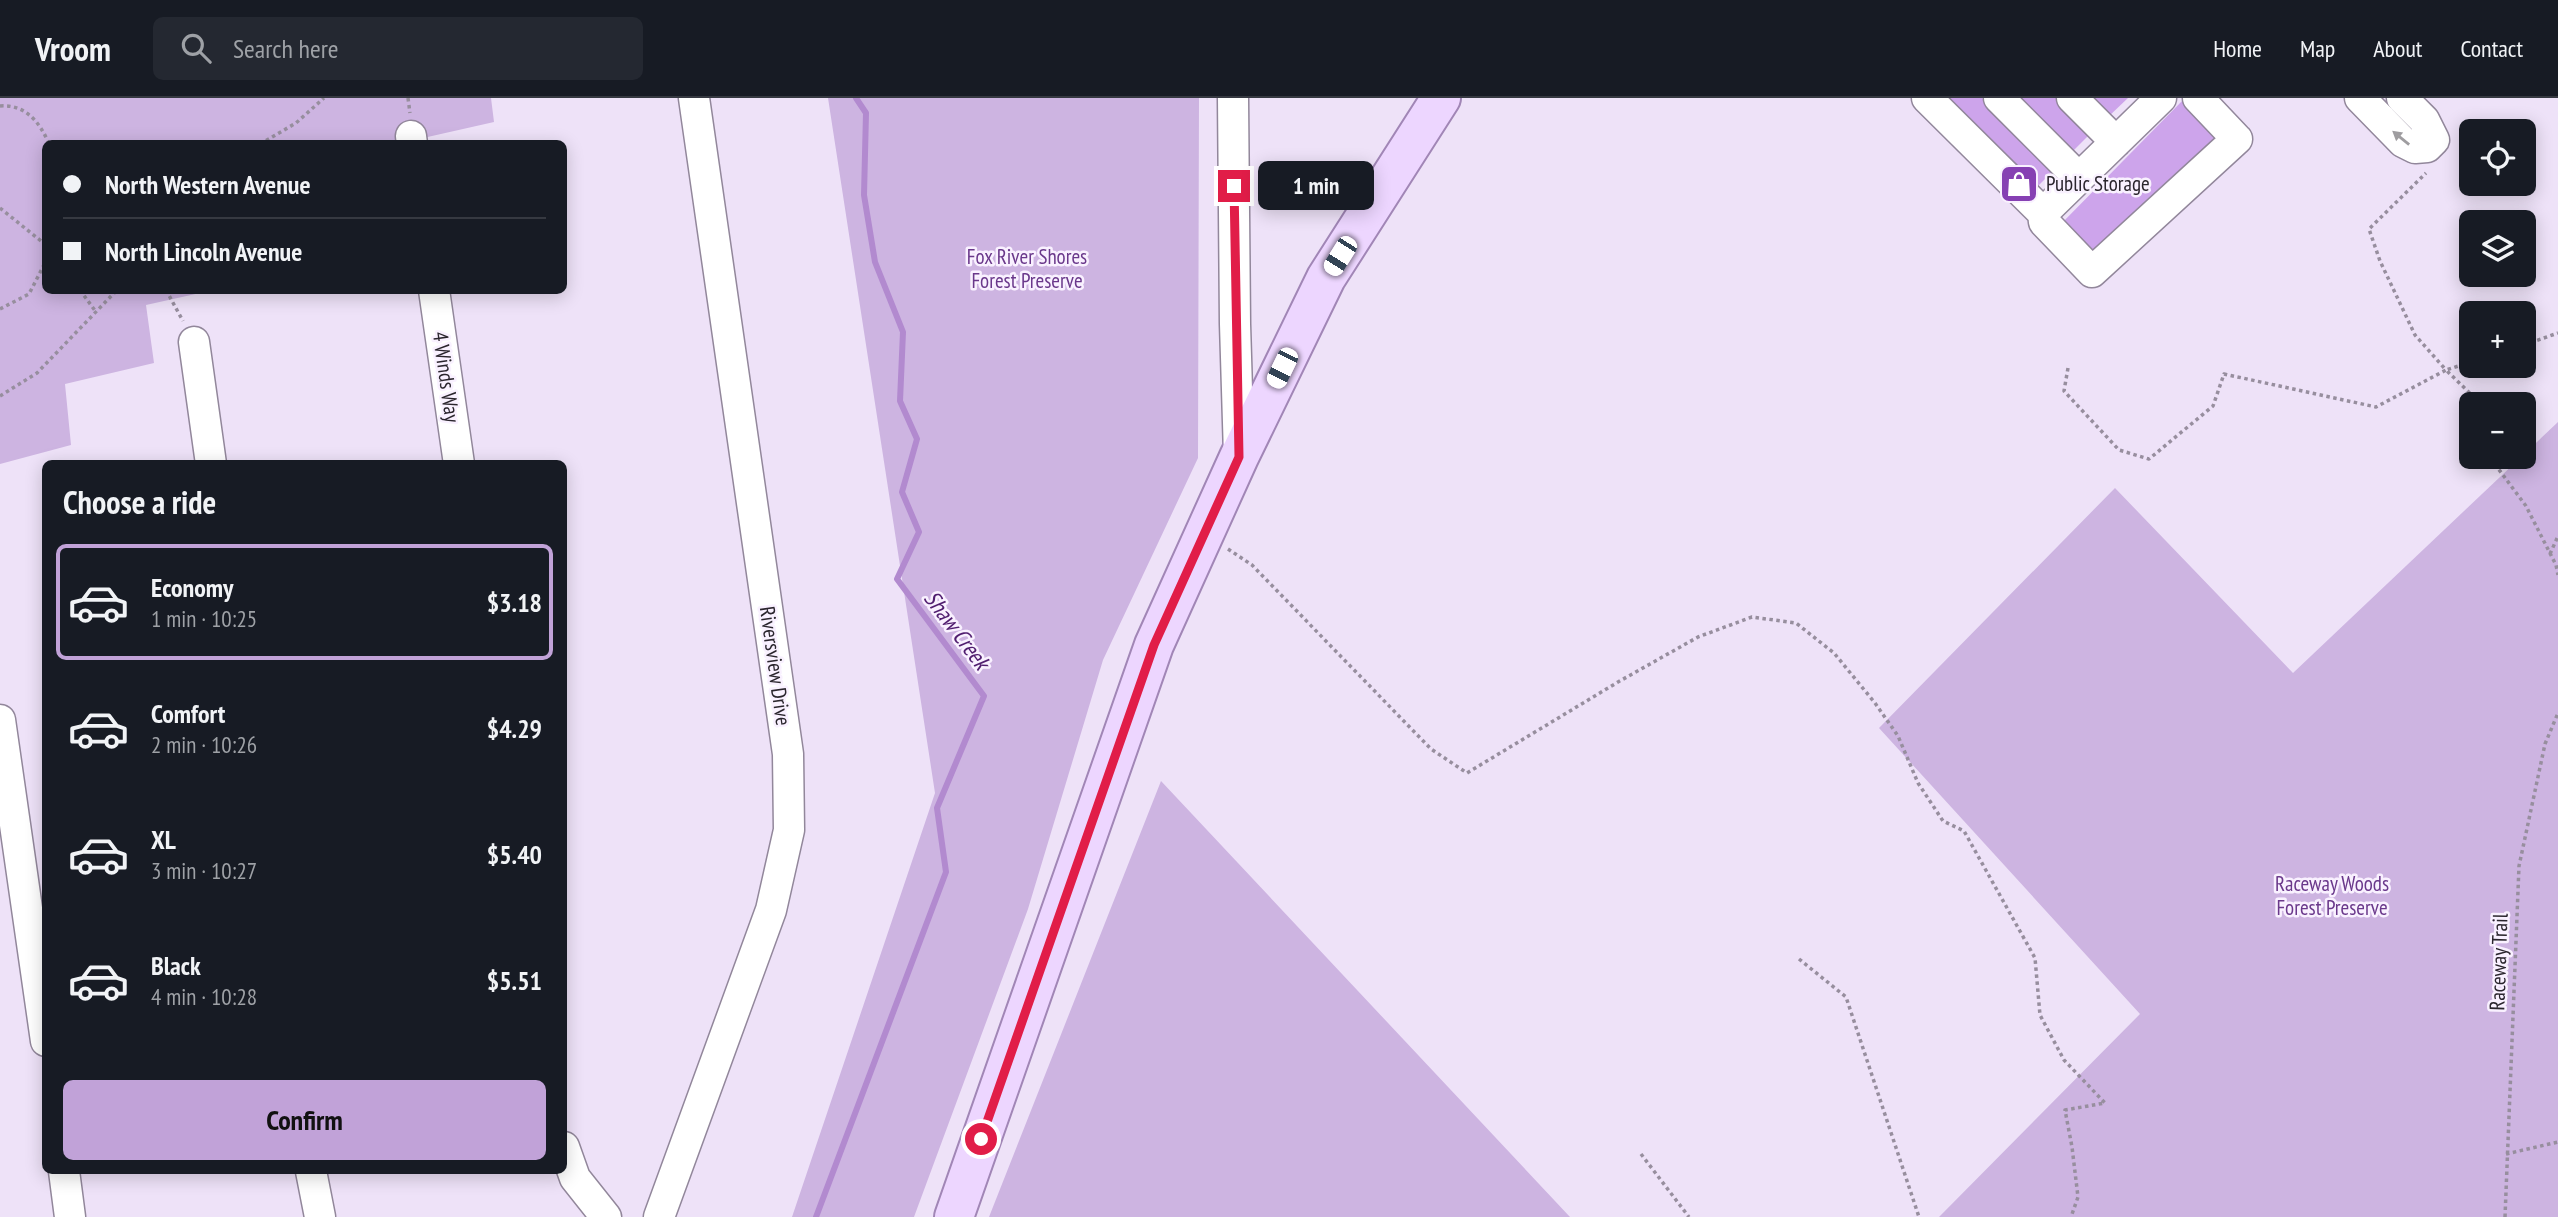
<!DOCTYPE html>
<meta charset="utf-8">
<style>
body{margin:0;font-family:"PT Sans Narrow",sans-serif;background:#242831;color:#f1f3f6;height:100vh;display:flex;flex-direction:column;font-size:26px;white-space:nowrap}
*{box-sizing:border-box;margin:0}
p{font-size:23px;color:#9ea1a6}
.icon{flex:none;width:38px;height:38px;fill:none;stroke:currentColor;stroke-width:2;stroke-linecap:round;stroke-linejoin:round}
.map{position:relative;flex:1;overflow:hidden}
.drawer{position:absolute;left:42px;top:362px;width:525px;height:714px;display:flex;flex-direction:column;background:#171b24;border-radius:10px;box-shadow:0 4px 18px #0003}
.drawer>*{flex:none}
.hud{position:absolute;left:42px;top:42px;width:525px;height:154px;border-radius:10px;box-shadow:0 4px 18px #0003;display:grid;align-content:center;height:154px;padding:0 21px;background:#171b24}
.buttons{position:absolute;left:2459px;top:21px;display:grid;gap:14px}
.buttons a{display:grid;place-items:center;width:77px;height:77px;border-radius:10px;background:#171b24;box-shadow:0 4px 18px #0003;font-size:35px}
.end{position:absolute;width:32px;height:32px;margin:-16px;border:9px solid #e11d48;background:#fff;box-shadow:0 0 0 4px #fff}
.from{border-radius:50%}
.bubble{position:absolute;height:49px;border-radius:10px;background:#171b24;box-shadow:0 4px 18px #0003;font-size:23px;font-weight:800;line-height:49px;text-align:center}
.car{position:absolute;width:21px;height:42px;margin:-21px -10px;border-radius:9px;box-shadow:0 0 5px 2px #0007;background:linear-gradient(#fff 24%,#345 0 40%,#fff 0 76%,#345 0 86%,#fff 0)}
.hud b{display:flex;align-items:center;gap:24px;height:66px;font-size:26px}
.hud b+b{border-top:2px solid #363941}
.hud i{width:18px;height:18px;background:#f1f3f6}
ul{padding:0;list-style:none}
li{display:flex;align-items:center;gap:21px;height:116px;margin:0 14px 10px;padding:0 7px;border:4px solid transparent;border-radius:10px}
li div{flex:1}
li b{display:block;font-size:26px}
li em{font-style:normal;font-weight:800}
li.on{border-color:#c1a2d8}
li>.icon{width:63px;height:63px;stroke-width:1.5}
h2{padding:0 21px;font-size:32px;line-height:84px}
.primary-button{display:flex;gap:14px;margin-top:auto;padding:14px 21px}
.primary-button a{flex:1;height:80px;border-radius:10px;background:#c1a2d8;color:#111;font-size:28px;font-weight:800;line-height:80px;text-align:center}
header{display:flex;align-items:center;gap:42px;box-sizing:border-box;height:98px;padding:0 35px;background:#171b24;border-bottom:2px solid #363941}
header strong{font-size:33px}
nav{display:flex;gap:38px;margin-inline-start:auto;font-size:24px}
.search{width:490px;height:63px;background:#242831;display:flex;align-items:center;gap:18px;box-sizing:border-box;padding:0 24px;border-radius:10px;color:#9ea1a6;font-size:26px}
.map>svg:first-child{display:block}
</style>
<header>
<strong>Vroom</strong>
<div class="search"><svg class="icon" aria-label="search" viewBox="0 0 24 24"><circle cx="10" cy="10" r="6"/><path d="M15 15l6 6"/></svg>Search here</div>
<nav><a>Home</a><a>Map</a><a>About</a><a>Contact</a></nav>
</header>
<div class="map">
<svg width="2558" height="1119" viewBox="0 0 2558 1119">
<rect width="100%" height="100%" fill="#eee2f8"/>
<path fill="#cdb4e1" d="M 0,0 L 491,0 L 494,24 L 401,45 L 46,46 L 46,192 L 209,193 L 146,207 L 154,265 L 65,286 L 71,347 L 0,366 Z
M 828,0 L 1199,0 L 1198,360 L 1103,562 L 1028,811 L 914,1119 L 792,1119 L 935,695 Z
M 2558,324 L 2558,1119 L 1939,1119 L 2140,916 L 1879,630 L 2115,390 L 2293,575 Z
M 1161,683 L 1570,1119 L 989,1119 Z"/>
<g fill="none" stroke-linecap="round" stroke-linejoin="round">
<path stroke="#b28acf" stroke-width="6" d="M 816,1119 L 946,774 L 937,710 L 984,598 L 897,481 L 919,434 L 902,394 L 917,341 L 900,303 L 903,234 L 875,164 L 864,97 L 866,15 L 856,0"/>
</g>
<path fill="#cda4eb" d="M 1933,0 L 1982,0 L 2054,72 L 2030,96 Z
M 2010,0 L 2060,0 L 2093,33 L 2069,57 Z
M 2087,0 L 2128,0 L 2107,20 Z
M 2185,0 L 2223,34 L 2094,165 L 2058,129 Z"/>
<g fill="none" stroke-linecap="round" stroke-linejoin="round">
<defs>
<path id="minor" d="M 1233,0 L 1235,226 L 1239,357
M 1927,0 L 2043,115 L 2044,124 L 2092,174 L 2237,41 L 2198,0
M 1999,0 L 2079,80
M 2072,0 L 2116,44
M 2360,0 L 2403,44 L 2415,50 L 2427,49 L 2434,42 L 2424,22 L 2402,0
M 411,38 L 412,46
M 2043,115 L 2161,0
M 434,192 L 459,366
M 194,244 L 211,366
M 0,622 L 46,943
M 564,1049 L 575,1080 L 606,1119
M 64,1073 L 70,1119
M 311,1073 L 320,1119
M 659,1119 L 771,812 L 789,732 L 788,656 L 694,0"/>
<path id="major" d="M 954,1119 L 1154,547 L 1239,359 L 1326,180 L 1441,0"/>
</defs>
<use href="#minor" stroke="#92879b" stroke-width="33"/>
<use href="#major" stroke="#a186b6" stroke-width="42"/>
<path stroke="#978e9e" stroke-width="3.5" stroke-dasharray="3.5 3.5" stroke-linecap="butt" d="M 408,0 L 410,15
M 0,8 C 25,6 40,24 49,46
M 260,46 L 296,25 L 324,0
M 0,110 L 46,147
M 80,192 L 96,214
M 166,192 L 183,223
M 0,211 L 29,196 L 46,163
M 2524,247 L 2558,235
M 2471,264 L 2446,272 L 2481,306
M 2068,270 L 2064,293 L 2119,352 L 2149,361 L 2213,308 L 2224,276 L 2376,309 L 2446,272 L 2415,237 L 2380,163 L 2369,131 L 2426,75
M 0,298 L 37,275 L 117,192
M 2493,359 L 2497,369 L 2526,408 L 2556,467 L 2558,477
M 1228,451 L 1252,467 L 1431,651 L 1467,675 L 1618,584 L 1698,539 L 1752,519 L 1796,525 L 1834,555 L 1875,605 L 1898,638 L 1918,685 L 1943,723 L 1964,733 L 2035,860 L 2040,917 L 2064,962 L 2105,1005 L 2065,1012 L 2072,1049 L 2078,1099 L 2071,1119
M 2550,456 L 2558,438
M 1799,861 L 1846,899 L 1919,1119
M 1641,1056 L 1689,1119
M 2506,1056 L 2558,1044
M 2505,1119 L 2519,768 L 2545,646 L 2558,615"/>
<use href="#minor" stroke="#fff" stroke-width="30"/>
<use href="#major" stroke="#edd6ff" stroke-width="38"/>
</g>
<defs><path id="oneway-solid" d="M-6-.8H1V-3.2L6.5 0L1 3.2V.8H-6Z" transform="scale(1.75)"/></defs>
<use fill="#9f9da0" href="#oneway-solid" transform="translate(2401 40) rotate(-141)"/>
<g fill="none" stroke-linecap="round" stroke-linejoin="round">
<path stroke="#e11d48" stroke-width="9" d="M 981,1041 L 1154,547 L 1239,359 L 1234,88"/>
</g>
<defs>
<symbol id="shop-square" viewBox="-11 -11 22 22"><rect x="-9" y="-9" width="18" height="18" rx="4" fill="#8640b3" stroke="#f9f1ff"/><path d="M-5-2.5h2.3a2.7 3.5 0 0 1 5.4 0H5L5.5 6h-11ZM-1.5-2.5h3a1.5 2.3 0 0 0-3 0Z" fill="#fff"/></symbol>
</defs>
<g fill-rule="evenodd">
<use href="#shop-square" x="1997" y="64" width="44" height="44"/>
</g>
<g text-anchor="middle" stroke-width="5" stroke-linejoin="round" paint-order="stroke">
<g font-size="21" fill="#2a252d" stroke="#f9f1ff" text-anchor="start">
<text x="2046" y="93">Public Storage</text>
</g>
<g font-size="21" fill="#6a388b" stroke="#f9f1ff">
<text x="1027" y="166">Fox River Shores<tspan x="1027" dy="24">Forest Preserve</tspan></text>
<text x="2332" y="793">Raceway Woods<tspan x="2332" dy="24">Forest Preserve</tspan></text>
</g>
<g font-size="21" fill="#2a252d" stroke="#f9f1ff">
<text transform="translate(446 279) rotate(82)" y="7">4 Winds Way</text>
<text transform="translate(775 568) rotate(82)" y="7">Riversview Drive</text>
<text transform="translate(2499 864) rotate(-88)" y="7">Raceway Trail</text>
</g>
<g font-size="23" font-style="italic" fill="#501d6f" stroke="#f9f1ff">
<text transform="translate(957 532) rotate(53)" y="8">Shaw Creek</text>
</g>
</g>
</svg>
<div class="buttons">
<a><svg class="icon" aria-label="locate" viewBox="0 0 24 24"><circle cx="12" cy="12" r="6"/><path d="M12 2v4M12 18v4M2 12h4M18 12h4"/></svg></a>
<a><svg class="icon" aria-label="layers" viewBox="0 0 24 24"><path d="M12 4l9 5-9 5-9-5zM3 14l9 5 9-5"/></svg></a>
<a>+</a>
<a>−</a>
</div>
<i class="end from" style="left:981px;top:1041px"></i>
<i class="end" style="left:1234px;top:88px"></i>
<div class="bubble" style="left:1258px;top:63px;width:116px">1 min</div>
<i class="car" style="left:1340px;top:158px;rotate:212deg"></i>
<i class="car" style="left:1282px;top:270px;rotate:206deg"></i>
<div class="hud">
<b><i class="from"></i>North Western Avenue</b>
<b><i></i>North Lincoln Avenue</b>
</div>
<section class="drawer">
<h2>Choose a ride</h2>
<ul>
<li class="on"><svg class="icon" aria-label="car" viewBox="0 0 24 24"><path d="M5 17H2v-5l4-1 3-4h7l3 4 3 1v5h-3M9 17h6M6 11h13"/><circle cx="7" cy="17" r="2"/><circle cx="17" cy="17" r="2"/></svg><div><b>Economy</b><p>1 min · 10:25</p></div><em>$3.18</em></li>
<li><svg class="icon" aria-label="car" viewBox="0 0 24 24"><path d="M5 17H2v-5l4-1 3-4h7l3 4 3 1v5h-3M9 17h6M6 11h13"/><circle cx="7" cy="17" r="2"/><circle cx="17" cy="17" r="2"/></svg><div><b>Comfort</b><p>2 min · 10:26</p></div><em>$4.29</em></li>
<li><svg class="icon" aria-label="car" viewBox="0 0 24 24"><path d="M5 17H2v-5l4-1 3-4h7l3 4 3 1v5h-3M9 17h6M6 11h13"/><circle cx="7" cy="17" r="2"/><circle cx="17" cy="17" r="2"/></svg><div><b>XL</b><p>3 min · 10:27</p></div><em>$5.40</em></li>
<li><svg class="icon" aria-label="car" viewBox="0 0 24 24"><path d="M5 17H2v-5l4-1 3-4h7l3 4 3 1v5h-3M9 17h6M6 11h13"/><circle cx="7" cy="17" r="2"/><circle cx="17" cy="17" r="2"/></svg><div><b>Black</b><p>4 min · 10:28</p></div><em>$5.51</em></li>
</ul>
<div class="primary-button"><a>Confirm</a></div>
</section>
</div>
